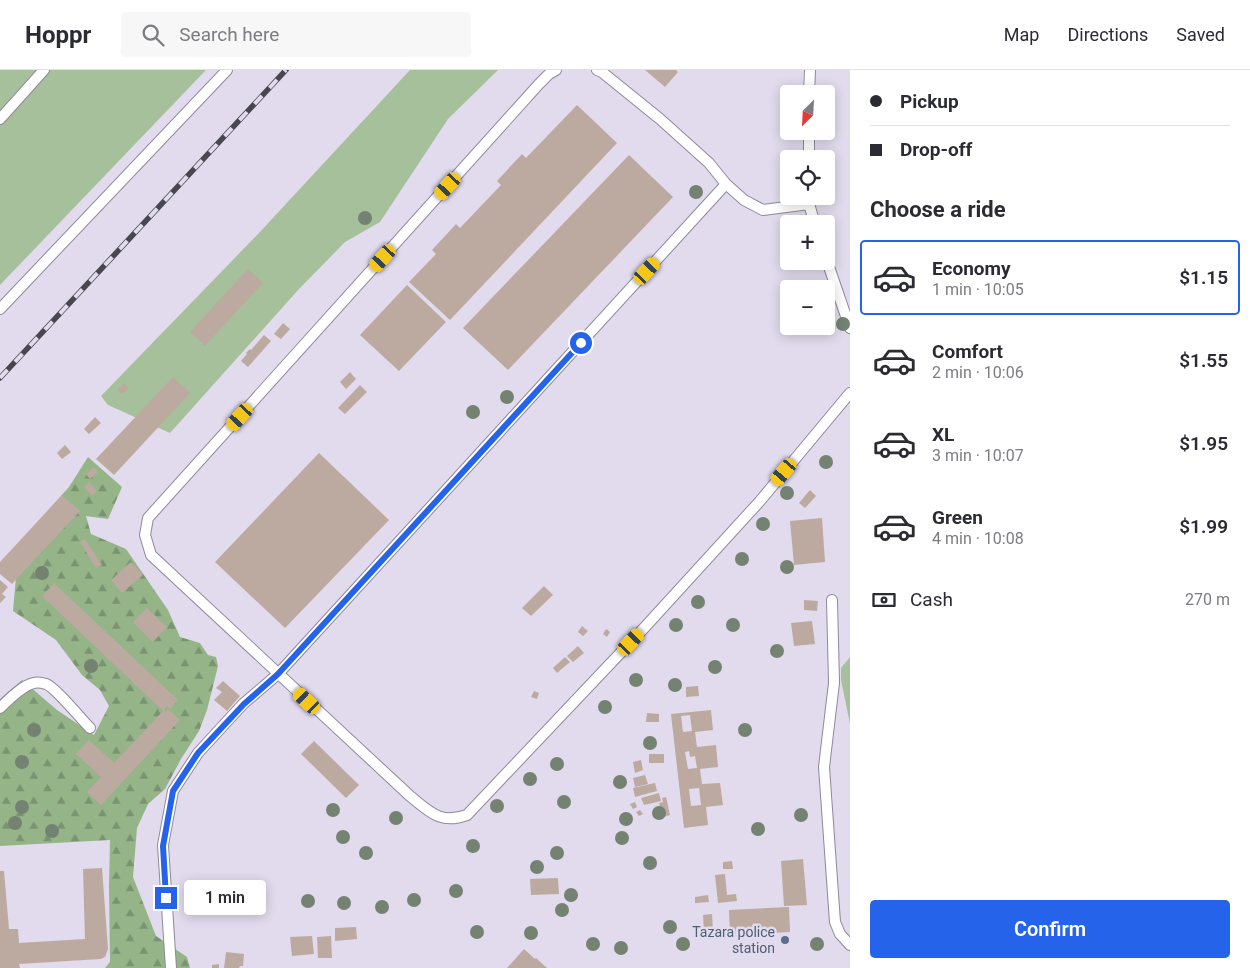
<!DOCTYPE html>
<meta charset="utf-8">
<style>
body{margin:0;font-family:Roboto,sans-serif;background:#f7f7f7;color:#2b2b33;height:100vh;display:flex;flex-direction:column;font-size:19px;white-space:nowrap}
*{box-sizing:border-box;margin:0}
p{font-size:16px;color:#7c7c81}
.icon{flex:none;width:28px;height:28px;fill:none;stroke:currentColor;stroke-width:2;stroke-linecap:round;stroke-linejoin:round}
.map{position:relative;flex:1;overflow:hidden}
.drawer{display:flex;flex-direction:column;background:#fff;width:400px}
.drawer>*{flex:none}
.guide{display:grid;align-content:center;height:110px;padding:0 20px;background:#fff}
.needle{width:32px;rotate:204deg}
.buttons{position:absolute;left:780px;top:15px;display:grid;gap:10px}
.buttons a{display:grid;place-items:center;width:55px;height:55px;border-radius:5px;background:#fff;box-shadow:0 2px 12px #0003;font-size:25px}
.end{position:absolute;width:22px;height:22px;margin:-11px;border:6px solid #2563eb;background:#fff;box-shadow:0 0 0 2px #fff}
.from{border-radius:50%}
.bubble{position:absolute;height:35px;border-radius:5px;background:#fff;box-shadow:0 2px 12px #0003;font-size:16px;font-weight:600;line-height:35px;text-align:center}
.car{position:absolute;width:15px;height:30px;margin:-15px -8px;border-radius:6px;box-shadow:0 0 4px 1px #0007;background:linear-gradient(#f5c518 24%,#345 0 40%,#f5c518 0 76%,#345 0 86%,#f5c518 0)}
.guide b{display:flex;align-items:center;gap:18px;height:48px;font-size:19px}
.guide b+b{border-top:1px solid #e1e1e2}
.guide i{width:12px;height:12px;background:#2b2b33}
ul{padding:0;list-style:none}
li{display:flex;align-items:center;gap:15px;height:75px;margin:0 10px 8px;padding:0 10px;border:2px solid transparent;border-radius:5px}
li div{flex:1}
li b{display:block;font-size:19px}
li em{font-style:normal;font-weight:600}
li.active{border-color:#2563eb}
li>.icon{width:45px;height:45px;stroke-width:1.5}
h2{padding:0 20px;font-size:22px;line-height:60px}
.pay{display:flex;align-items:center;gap:12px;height:55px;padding:0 20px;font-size:19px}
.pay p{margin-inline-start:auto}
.action{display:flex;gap:10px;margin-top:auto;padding:10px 20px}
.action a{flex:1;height:58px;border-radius:5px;background:#2563eb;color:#fff;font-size:20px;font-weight:600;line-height:58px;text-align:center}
header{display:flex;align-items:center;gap:30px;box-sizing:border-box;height:70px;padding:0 25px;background:#fff;border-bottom:1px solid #e1e1e2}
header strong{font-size:24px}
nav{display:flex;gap:28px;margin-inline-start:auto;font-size:18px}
.search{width:350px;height:45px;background:#f7f7f7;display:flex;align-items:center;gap:12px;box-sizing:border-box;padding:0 18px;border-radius:5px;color:#7c7c81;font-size:19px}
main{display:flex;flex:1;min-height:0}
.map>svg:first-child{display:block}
</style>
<header>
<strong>Hoppr</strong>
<div class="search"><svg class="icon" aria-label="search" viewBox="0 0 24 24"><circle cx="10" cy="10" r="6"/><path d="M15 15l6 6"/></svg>Search here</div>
<nav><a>Map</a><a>Directions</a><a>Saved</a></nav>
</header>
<main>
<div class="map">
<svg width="850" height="898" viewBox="0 0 850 898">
<defs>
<pattern id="forest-firs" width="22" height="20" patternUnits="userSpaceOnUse" patternTransform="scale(1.25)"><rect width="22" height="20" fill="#95b488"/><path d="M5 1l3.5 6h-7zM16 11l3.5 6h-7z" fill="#7a9370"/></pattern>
</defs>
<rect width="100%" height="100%" fill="#e1dbed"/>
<path fill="#a5c09b" d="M 0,0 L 206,0 L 0,215 Z
M 410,0 L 498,0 L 448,49 L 380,152 L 345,172 L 299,219 L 170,363 L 108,335 L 101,326 L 259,163 Z
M 850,587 L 850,654 L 841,610 L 841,598 Z"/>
<path fill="url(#forest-firs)" d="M 88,387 L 122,417 L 108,449 L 86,446 L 91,464 L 126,479 L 168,540 L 180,567 L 200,573 L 208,585 L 216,587 L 218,596 L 207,640 L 199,661 L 181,689 L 165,719 L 148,734 L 137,758 L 133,807 L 156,866 L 187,887 L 190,898 L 105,898 L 110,892 L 109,816 L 110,770 L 0,776 L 0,629 L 22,610 L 57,640 L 94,665 L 109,636 L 100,620 L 82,605 L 56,570 L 13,541 L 19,473 L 69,417 Z"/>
<path fill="#bcaaa1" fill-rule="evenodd" d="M 645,0 L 676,0 L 678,2 L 665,17 Z
M 577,35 L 617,73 L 450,250 L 409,212 L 436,184 L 432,180 L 456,154 L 460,158 L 501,115 L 497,111 L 522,84 L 526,88 Z
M 629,85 L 673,127 L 508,300 L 463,258 Z
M 248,199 L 263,213 L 205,276 L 190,262 Z
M 407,215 L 446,252 L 399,301 L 360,265 Z
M 283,253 L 290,259 L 281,269 L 274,264 Z
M 264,265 L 271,271 L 248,297 L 241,291 L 247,284 L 246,283 L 250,279 L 251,280 Z
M 350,302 L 356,309 L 346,319 L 340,312 Z
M 173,307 L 190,323 L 114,405 L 96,389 Z
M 124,313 L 129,318 L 122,324 L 117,320 Z
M 360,315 L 367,322 L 345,344 L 338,338 Z
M 95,347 L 101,353 L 89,364 L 84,359 Z
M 65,375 L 71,382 L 62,389 L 57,383 Z
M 319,383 L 389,450 L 285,558 L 215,492 Z
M 94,397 L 98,402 L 90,409 L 86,404 Z
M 89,412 L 97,421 L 92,426 L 84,417 Z
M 810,420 L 816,426 L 805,438 L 799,433 Z
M 62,425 L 80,441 L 12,514 L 0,504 L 0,492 Z
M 822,448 L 825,492 L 794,495 L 790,451 Z
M 85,469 L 102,495 L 96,498 L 80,472 Z
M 131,492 L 143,505 L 122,523 L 111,510 Z
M 0,510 L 8,517 L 2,524 L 6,527 L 0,533 Z
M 54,513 L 178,630 L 170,639 L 167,636 L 164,640 L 166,642 L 168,639 L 180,650 L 101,735 L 87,722 L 101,707 L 76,684 L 89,670 L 114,693 L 163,641 L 42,526 Z
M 544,516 L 553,525 L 531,546 L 522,538 Z
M 804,530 L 818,531 L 817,541 L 804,540 Z
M 147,538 L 167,557 L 153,572 L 133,552 Z
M 812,551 L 815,574 L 794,576 L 791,553 Z
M 582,556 L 588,561 L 583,566 L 578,562 Z
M 606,559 L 610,562 L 607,567 L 603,564 Z
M 578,576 L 584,583 L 573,592 L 567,586 Z
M 565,587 L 570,592 L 557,603 L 553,598 Z
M 223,611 L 240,626 L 227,641 L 214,630 L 222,622 L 216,618 Z
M 698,616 L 699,626 L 686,627 L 686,617 Z
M 534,621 L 539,623 L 537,629 L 531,627 Z
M 711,640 L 713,660 L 695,662 L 697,677 L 716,675 L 718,697 L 700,699 L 702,714 L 720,713 L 723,735 L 706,737 L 708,755 L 684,758 L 671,644 ZM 690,645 L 692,661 L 683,662 L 681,646 ZM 689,681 L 690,687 L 695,686 L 697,698 L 688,699 L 685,682 ZM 699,718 L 701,735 L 691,736 L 689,719 Z
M 647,643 L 659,644 L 659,652 L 646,652 Z
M 314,671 L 359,715 L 346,728 L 301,684 Z
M 649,684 L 664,684 L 664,693 L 649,693 Z
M 641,690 L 643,700 L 635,703 L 633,692 Z
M 645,705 L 648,714 L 635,717 L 633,708 Z
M 655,713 L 657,721 L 635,727 L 633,718 Z
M 659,723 L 661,731 L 644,735 L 641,728 Z
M 666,727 L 670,745 L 663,747 L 659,733 L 663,732 L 662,728 Z
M 635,732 L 637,737 L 633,739 L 630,734 Z
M 640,740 L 643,744 L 639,746 L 636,742 Z
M 803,789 L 807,835 L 784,836 L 781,791 Z
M 732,791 L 733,799 L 723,799 L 723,792 Z
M 102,798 L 108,879 L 105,887 L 101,889 L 19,894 L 20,898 L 0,898 L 0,801 L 4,801 L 9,859 L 18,859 L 19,873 L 85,869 L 83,799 Z
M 725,804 L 727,825 L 736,824 L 737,831 L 718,833 L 715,805 Z
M 558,808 L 559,824 L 531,825 L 530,809 Z
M 708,825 L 709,832 L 695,833 L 695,827 Z
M 789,837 L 790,862 L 771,863 L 772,866 L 753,868 L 752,864 L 730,865 L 729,840 Z
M 712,844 L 713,862 L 704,862 L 703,845 Z
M 356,857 L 357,869 L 335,871 L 335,858 Z
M 312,866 L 314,884 L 292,886 L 290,867 Z
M 331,866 L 332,888 L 318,888 L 317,867 Z
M 524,879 L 535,889 L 536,888 L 547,898 L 507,898 Z
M 226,882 L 244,884 L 243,896 L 240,896 L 239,898 L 224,898 Z
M 219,894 L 219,898 L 212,898 L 212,895 Z"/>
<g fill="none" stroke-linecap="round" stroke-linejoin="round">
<defs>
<path id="lane" d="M 556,0 L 549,4 L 539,14 L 148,448 L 145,465 L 151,485 L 410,726 C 429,741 440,755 467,745 L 645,557 L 760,431 L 850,323
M 597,0 L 602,2 L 660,49 L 709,93 L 726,114 L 744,130 L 763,140 L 809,134
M 809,24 L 810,0
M 0,49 L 44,0
M 809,89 L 809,61
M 809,126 L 809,134 L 815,154
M 826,188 L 850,258
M 0,239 L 227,0
M 832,530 L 834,613 L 824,697 L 835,852 L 840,864 L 850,875
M 0,638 C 8,630 23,615 34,613 C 37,612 43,613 46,614 C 55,617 82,650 90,658
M 171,898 L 163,775 L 173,721 L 198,683 L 243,634 L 278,604 L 726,114"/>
</defs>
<use href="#lane" stroke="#8f8999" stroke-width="12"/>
<use href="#lane" stroke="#fff" stroke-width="10"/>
<defs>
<path id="rail" d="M 0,308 L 286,0"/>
</defs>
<use href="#rail" stroke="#48464e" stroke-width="5.5"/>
<use href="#rail" stroke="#e1dbed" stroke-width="4" stroke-dasharray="11" stroke-linecap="butt"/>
</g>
<g fill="#748271">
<circle cx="696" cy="122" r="7"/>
<circle cx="365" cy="148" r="7"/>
<circle cx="843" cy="254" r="7"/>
<circle cx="507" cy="327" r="7"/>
<circle cx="473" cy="342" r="7"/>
<circle cx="826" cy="392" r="7"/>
<circle cx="787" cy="423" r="7"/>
<circle cx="763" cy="454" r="7"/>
<circle cx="742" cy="489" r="7"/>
<circle cx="787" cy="497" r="7"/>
<circle cx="42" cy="503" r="7"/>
<circle cx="698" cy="532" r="7"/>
<circle cx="676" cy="555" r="7"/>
<circle cx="733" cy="555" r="7"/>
<circle cx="777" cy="581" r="7"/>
<circle cx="91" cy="596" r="7"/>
<circle cx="715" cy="597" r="7"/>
<circle cx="636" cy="610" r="7"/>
<circle cx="675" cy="615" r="7"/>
<circle cx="605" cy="637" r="7"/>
<circle cx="34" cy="660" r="7"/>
<circle cx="745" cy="660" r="7"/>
<circle cx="650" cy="673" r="7"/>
<circle cx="22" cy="692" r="7"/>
<circle cx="557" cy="694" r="7"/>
<circle cx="530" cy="709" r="7"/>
<circle cx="620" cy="712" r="7"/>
<circle cx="564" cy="732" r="7"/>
<circle cx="497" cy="736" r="7"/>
<circle cx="22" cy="737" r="7"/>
<circle cx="333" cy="740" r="7"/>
<circle cx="659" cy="743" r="7"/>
<circle cx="801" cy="745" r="7"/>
<circle cx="396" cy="748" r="7"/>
<circle cx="626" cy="749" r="7"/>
<circle cx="15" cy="753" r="7"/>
<circle cx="758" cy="759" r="7"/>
<circle cx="52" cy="761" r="7"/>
<circle cx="343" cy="767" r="7"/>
<circle cx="622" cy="768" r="7"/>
<circle cx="473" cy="776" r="7"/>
<circle cx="366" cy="783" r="7"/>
<circle cx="557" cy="783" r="7"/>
<circle cx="650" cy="793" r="7"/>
<circle cx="537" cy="797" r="7"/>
<circle cx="456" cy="821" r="7"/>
<circle cx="571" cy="825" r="7"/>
<circle cx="414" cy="830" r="7"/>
<circle cx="308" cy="831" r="7"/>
<circle cx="344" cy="833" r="7"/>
<circle cx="382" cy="837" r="7"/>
<circle cx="562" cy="840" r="7"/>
<circle cx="670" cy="857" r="7"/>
<circle cx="477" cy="862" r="7"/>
<circle cx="531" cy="863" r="7"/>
<circle cx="593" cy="874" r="7"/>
<circle cx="683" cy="874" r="7"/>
<circle cx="817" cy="874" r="7"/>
<circle cx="621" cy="878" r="7"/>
</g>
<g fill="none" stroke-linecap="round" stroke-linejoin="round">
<path stroke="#2563eb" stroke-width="6" d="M 166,828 L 163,776 L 173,721 L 198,683 L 244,634 L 278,604 L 581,273"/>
</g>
<circle fill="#5c6f8a" stroke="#e1dbed" stroke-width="2" cx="785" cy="870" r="5"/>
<g text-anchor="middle" stroke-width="5" stroke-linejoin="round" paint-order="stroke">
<g font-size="14" fill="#4e5e75" stroke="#e1dbed" text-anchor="end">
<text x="775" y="867">Tazara police<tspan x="775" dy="16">station</tspan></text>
</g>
</g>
</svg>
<div class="buttons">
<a><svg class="needle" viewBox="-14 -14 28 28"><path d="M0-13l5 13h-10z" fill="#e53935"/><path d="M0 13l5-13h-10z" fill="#7c7c81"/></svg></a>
<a><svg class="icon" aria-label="locate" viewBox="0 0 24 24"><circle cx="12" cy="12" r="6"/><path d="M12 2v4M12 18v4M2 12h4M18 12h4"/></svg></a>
<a>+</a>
<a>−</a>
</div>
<i class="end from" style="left:581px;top:273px"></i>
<i class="end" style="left:166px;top:828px"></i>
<div class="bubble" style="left:184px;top:810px;width:82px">1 min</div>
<i class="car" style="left:448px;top:116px;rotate:222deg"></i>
<i class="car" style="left:383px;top:188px;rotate:222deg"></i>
<i class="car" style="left:647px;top:201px;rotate:43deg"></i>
<i class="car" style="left:240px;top:347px;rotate:222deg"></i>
<i class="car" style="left:784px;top:402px;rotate:220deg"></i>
<i class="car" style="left:631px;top:572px;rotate:43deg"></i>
<i class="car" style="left:307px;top:631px;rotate:313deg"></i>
</div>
<section class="drawer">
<div class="guide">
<b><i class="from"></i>Pickup</b>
<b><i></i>Drop-off</b>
</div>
<h2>Choose a ride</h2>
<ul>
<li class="active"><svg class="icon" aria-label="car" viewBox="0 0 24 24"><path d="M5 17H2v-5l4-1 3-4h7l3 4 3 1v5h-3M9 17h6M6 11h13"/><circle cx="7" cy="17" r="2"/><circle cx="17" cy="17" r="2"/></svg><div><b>Economy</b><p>1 min · 10:05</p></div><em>$1.15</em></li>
<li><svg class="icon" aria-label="car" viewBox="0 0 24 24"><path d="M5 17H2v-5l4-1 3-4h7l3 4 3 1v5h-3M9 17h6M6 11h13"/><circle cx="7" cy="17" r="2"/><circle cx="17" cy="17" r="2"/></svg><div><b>Comfort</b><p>2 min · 10:06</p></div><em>$1.55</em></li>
<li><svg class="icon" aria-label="car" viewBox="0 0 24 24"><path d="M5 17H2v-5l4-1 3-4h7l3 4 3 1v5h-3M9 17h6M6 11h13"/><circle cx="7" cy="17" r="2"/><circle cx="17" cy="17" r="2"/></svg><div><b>XL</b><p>3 min · 10:07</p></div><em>$1.95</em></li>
<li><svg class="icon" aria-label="car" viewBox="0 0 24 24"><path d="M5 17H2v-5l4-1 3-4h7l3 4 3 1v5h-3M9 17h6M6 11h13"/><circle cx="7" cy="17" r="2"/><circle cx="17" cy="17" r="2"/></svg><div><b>Green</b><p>4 min · 10:08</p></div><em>$1.99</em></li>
</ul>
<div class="pay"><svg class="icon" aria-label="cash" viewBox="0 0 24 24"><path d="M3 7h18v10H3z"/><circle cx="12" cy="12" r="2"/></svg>Cash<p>270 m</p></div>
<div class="action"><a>Confirm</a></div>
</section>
</main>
